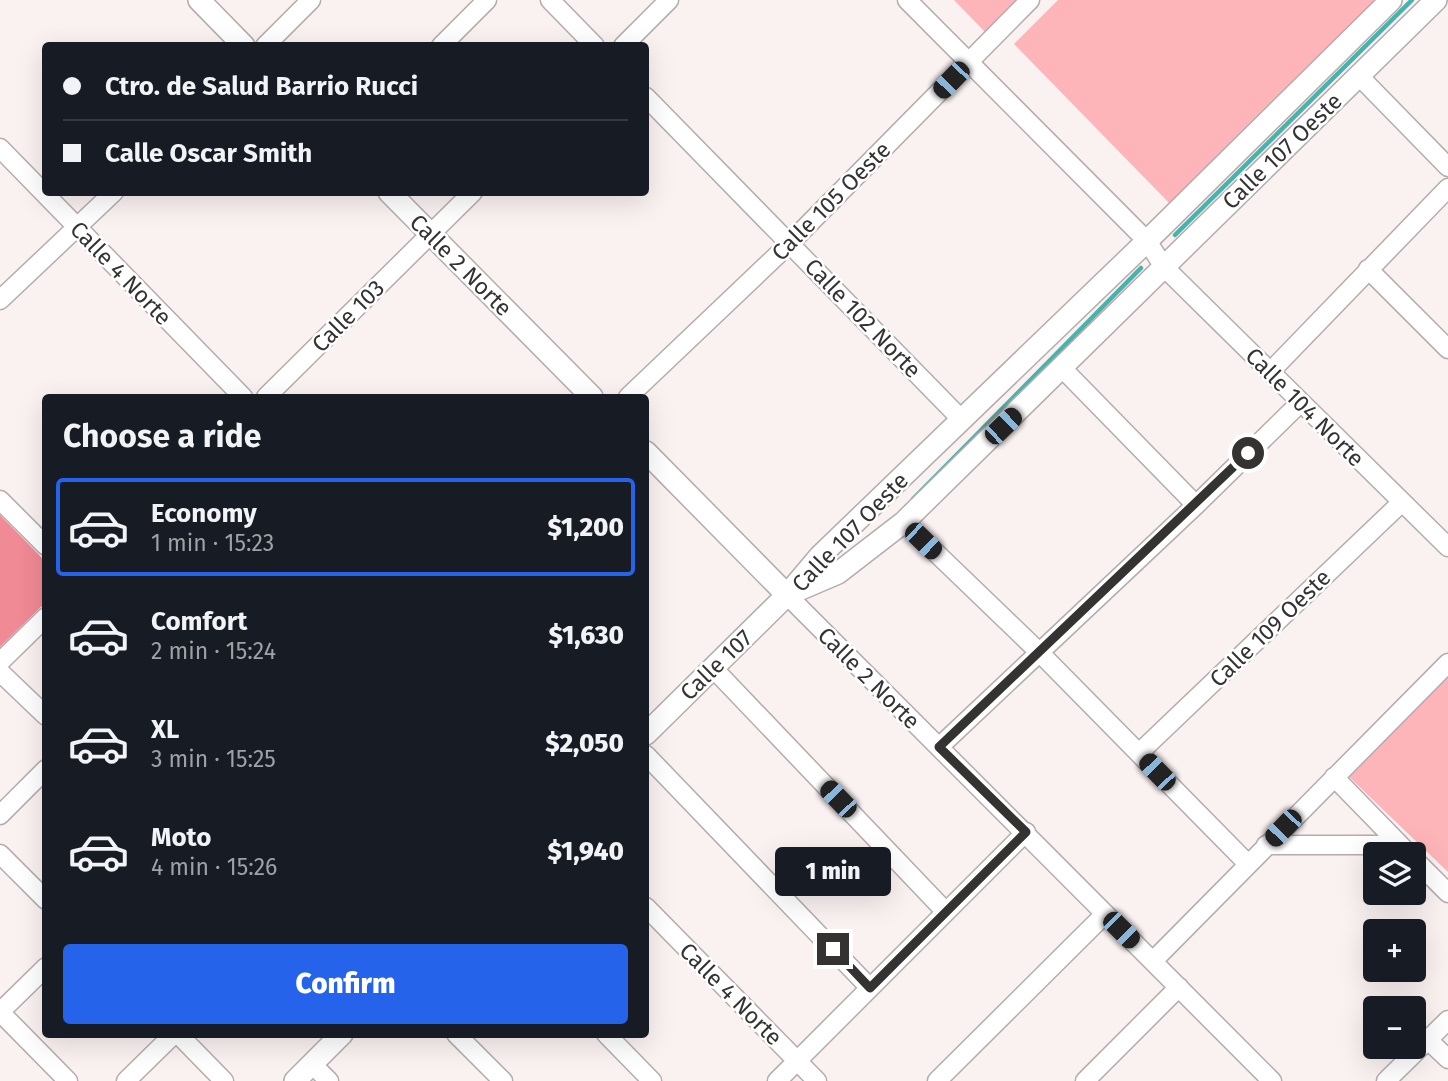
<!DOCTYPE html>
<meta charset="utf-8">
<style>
body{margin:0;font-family:"Fira Sans",sans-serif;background:#242831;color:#f1f3f6;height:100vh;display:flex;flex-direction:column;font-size:26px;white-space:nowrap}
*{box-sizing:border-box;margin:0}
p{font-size:23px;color:#9ea1a6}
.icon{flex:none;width:38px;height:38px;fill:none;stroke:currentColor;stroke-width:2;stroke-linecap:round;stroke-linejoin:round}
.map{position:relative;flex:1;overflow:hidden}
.side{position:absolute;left:42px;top:394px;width:607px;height:644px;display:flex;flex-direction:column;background:#171b24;border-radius:7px;box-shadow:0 7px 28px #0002}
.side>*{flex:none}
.top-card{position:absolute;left:42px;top:42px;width:607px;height:154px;border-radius:7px;box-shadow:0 7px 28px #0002;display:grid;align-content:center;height:154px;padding:0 21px;background:#171b24}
.controls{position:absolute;left:1363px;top:842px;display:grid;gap:14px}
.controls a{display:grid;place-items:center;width:63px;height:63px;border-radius:7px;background:#171b24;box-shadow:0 7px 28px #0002;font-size:35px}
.end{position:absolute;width:32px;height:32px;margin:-16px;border:9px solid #353232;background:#fff;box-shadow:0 0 0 4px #fff}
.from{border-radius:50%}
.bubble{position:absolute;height:49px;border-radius:7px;background:#171b24;box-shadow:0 7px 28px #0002;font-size:23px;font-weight:800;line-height:49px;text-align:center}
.car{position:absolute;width:21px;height:42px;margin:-21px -10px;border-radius:9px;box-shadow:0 0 5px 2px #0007;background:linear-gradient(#222 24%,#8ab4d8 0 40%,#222 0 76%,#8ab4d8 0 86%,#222 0)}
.top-card b{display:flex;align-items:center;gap:24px;height:66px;font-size:26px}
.top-card b+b{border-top:2px solid #363941}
.top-card i{width:18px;height:18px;background:#f1f3f6}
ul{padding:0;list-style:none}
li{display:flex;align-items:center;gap:21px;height:98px;margin:0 14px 10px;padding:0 7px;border:4px solid transparent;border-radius:7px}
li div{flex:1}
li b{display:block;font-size:26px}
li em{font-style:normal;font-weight:800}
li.current{border-color:#2563eb}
li>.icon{width:63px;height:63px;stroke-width:1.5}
h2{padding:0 21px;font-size:32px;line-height:84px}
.primary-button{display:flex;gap:14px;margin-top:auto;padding:14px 21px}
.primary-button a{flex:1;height:80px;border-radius:7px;background:#2563eb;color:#fff;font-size:28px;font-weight:800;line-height:80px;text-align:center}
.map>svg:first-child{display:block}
</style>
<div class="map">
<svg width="1448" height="1081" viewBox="0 0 1448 1081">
<rect width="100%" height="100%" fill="#faf1f1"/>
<path fill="#feb5ba" d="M 954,0 L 1017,0 L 985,32 Z
M 1058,0 L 1379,0 L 1173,207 L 1014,44 Z
M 1448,678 L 1448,872 L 1346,774 Z"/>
<path fill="#f08a94" d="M 0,515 L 45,561 L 46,602 L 0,647 Z"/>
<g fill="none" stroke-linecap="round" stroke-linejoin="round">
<path stroke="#46b3ac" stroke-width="4.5" d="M 1175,235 L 1412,0
M 913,499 L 1141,268"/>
<defs>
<path id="minor" d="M 550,0 L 595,46
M 907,0 L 1147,241 L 1164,267 L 1448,547
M 265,46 L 311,0
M 441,46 L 487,0
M 623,46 L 669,0
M 1359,76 L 1448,167
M 646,97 L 962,420
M 0,148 L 243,397
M 1368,269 L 1448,349
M 0,300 L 114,192
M 1062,368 L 1196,505
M 1270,372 L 1448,188
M 266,397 L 473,192
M 628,397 L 790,243 L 1030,0
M 0,500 L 46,546
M 904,522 L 1039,652 L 1248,864
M 787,595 L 1272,1081
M 0,662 L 46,617
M 713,668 L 946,912
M 0,672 L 46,716
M 939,747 L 1196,505 L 1301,402
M 1139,753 L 1401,503
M 646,755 L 870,988
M 1334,777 L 1409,854
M 0,815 L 46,769
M 1266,845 L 1399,845
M 0,854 L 46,900
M 1414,859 L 1448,893
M 646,907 L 817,1081
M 1153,961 L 1448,663
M 0,1012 L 68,1081
M 0,1012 L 46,967
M 178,1034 L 224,1081
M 456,1034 L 503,1081
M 606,1034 L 652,1081
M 1428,1040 L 1448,1059
M 312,1064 L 329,1081
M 126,1081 L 174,1034
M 777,1081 L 1026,832
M 937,1081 L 1105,914
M 1085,1081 L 1179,987
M 1386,1081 L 1448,1020"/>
<path id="tertiary" d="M 199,0 L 244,46
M 389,192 L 592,397
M 646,452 L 787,595
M 789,594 L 838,573 L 904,522 L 1436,0
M 646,734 L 787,595 L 820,556 L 1147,241 L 1391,0
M 295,1081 L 342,1034"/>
</defs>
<use href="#minor" stroke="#b5acad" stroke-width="21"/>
<use href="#tertiary" stroke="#b5acad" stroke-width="24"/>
<use href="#minor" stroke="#fff" stroke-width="18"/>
<use href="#tertiary" stroke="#fff" stroke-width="21"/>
</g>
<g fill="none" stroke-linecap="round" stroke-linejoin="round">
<path stroke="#353232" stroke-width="9" d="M 833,949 L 870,988 L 1026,832 L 939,747 L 1248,453"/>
</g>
<g text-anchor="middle" stroke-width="5" stroke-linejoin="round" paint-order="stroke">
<g font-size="23" fill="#353232" stroke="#fff">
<text transform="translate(1282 151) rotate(-44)" y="8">Calle 107 Oeste</text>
<text transform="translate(831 201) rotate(-45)" y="8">Calle 105 Oeste</text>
<text transform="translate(461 265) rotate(45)" y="8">Calle 2 Norte</text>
<text transform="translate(121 273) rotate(46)" y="8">Calle 4 Norte</text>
<text transform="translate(348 316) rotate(-45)" y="8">Calle 103</text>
<text transform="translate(863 318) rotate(46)" y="8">Calle 102 Norte</text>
<text transform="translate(1305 407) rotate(45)" y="8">Calle 104 Norte</text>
<text transform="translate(850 532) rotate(-46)" y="8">Calle 107 Oeste</text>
<text transform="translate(1270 628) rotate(-44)" y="8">Calle 109 Oeste</text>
<text transform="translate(716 665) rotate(-44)" y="8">Calle 107</text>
<text transform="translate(869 678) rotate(45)" y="8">Calle 2 Norte</text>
<text transform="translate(731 994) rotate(45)" y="8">Calle 4 Norte</text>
</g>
</g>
</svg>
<div class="controls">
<a><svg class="icon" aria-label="layers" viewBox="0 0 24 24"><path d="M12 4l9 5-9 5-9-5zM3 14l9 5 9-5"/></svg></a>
<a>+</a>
<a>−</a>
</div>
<i class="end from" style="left:1248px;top:453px"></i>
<i class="end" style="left:833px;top:949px"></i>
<div class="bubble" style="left:775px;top:847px;width:116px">1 min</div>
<i class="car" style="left:951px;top:80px;rotate:224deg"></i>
<i class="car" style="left:1003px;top:426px;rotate:46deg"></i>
<i class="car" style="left:923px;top:541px;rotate:134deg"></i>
<i class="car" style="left:1157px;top:772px;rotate:316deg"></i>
<i class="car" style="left:838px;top:799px;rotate:316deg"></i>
<i class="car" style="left:1283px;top:828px;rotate:224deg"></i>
<i class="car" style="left:1121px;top:930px;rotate:135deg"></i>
<div class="top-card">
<b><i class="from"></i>Ctro. de Salud Barrio Rucci</b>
<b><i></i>Calle Oscar Smith</b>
</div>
<section class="side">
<h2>Choose a ride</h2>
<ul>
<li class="current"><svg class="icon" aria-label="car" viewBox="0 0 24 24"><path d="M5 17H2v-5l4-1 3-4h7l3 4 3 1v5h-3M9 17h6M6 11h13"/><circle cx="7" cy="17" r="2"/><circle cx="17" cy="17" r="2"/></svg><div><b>Economy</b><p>1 min · 15:23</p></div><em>$1,200</em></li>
<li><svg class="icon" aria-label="car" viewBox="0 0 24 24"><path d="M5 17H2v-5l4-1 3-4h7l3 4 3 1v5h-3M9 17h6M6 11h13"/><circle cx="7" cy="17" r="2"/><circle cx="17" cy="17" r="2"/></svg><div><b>Comfort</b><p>2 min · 15:24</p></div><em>$1,630</em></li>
<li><svg class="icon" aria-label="car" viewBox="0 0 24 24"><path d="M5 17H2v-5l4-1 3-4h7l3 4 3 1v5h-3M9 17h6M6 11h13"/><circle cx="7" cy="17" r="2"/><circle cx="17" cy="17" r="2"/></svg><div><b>XL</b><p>3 min · 15:25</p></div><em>$2,050</em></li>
<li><svg class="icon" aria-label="car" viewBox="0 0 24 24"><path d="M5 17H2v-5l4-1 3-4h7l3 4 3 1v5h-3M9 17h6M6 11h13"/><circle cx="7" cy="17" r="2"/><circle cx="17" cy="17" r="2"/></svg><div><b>Moto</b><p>4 min · 15:26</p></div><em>$1,940</em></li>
</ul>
<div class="primary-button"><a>Confirm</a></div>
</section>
</div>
